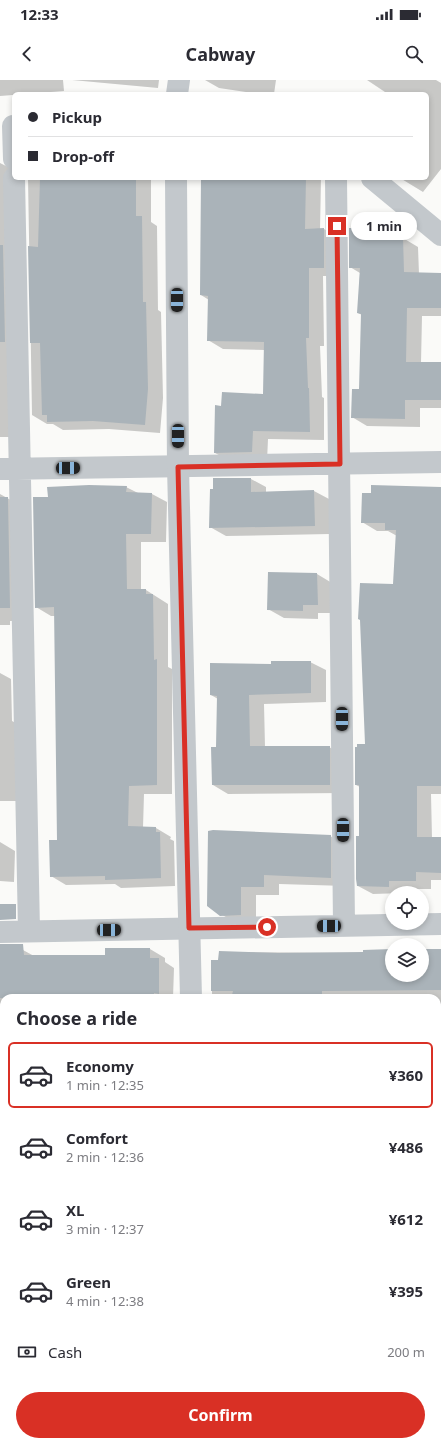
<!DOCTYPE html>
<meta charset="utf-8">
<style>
body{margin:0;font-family:"Noto Sans",sans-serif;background:#f7f7f7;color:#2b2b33;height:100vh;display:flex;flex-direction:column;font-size:15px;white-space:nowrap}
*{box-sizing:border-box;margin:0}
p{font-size:13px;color:#7c7c81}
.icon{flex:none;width:22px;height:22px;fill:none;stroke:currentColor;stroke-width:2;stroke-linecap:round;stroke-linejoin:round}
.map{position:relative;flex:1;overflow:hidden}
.side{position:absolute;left:0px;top:914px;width:441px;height:452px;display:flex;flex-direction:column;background:#fff;border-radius:12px 12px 0 0;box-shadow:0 2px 6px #0003}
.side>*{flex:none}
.top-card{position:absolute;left:12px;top:12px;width:417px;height:88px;border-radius:6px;box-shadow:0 2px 6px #0003;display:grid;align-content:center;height:88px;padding:0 16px;background:#fff}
.tools{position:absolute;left:385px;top:806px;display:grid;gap:8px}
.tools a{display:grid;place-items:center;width:44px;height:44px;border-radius:50%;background:#fff;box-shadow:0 2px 6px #0003;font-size:20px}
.end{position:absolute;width:18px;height:18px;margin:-9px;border:5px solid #d93025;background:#fff;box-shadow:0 0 0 2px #fff}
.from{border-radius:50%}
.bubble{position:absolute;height:28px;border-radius:14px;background:#fff;box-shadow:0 2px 6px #0003;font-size:13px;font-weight:700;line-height:28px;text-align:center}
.car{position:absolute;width:12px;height:24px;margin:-12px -6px;border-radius:5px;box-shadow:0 0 3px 1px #0007;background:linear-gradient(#222 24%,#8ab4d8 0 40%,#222 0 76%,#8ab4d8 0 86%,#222 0)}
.top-card b{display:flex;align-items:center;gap:14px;height:38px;font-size:15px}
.top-card b+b{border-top:1px solid #e1e1e2}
.top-card i{width:10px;height:10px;background:#2b2b33}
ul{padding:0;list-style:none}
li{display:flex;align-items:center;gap:12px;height:66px;margin:0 8px 6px;padding:0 8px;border:2px solid transparent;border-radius:6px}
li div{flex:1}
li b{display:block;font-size:15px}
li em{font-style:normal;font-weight:700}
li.current{border-color:#d93025}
li>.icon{width:36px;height:36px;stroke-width:1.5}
h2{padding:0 16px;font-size:18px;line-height:48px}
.pay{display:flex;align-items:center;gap:10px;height:44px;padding:0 16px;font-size:15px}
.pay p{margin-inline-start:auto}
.primary-button{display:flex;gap:8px;margin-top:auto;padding:8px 16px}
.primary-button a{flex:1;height:46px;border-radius:24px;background:#d93025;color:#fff;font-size:16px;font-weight:700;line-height:46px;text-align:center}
.status{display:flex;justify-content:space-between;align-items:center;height:28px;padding:0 20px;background:#fff;direction:ltr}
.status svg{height:11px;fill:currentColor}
header{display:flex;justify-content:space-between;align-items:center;height:52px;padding:0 16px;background:#fff;font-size:18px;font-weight:700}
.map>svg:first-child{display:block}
</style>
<div class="status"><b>12:33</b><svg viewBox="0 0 49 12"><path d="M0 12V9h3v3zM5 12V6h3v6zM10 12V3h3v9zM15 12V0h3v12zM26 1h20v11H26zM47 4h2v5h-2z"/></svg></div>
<header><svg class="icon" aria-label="back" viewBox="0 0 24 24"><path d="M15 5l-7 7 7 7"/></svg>Cabway<svg class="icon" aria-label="search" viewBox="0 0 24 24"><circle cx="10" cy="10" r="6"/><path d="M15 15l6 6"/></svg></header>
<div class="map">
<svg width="441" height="1366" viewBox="0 0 441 1366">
<rect width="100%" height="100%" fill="#fafaf8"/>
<path fill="#dadfd7" d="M 437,1035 L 441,1035 L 441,1178 L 437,1178 Z"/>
<path fill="#0003" d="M 0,0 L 63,0 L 64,11 L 0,16 Z
M 72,0 L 159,0 L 158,8 Z
M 205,0 L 276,0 L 274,14 L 259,14 L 219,8 Z
M 367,0 L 436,0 L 441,3 L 441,89 L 423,112 L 400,98 L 427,98 L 427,14 L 388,14 Z
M 0,83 L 14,90 L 11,357 L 0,357 Z
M 28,98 L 151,98 L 151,142 L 157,146 L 158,230 L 161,232 L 163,318 L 160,353 L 109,349 L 63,350 L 53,344 L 47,344 L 32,335 Z
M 202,98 L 321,98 L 320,150 L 324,149 L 339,158 L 339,196 L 323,196 L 324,266 L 320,266 L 322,317 L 324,318 L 324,360 L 268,359 L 267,381 L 230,381 L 215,373 L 222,327 L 264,315 L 265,270 L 223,269 L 208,260 L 209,220 L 201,215 Z
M 350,149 L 374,149 L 389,158 L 403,158 L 418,167 L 419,194 L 441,194 L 441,236 L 422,236 L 421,283 L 441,283 L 441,328 L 420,328 L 420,347 L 367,346 L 352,337 L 360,310 L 362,235 L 358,233 L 360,193 L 350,187 Z
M 251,399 L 266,407 L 266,412 L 314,411 L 329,419 L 330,454 L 226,456 L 210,447 Z
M 126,407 L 138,413 L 152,414 L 167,422 L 166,462 L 141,462 L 141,510 L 146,510 L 168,524 L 168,587 L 172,589 L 172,714 L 144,714 L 143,748 L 156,748 L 171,757 L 170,759 L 174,761 L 175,806 L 121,808 L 115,804 L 66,805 L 51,796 L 58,760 L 55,536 L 51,536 L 36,527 L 49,418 Z
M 441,409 L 441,714 L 431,714 L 432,758 L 441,758 L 441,800 L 431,800 L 431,809 L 403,809 L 403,813 L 373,814 L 358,806 L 360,707 L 356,705 L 366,665 L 394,505 L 397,456 L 388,451 L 377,451 L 362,442 Z
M 0,414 L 23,427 L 23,541 L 10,541 L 10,545 L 0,545 Z
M 317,494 L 332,503 L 333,533 L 318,533 L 318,539 L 284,538 L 268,529 Z
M 310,582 L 326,590 L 326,622 L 264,624 L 265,667 L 329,667 L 345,676 L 345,713 L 228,714 L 213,705 L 217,668 L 218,619 L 211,615 Z
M 0,593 L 11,599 L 12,641 L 23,647 L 23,721 L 0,721 Z
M 330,756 L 346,764 L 346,806 L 279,804 L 279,815 L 256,815 L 256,843 L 237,844 L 208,826 Z
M 0,762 L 15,771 L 14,802 L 0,801 Z
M 150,869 L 165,878 L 165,882 L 174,888 L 173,918 L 4,918 L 4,991 L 0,991 L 0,871 L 23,870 L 34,876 L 106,876 Z
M 441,869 L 441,990 L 437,990 L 437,918 L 212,918 L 212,881 L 219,881 L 220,872 L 364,873 L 392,870 L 392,895 L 422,895 L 422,870 Z
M 0,1050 L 4,1050 L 4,1172 L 0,1172 Z
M 0,1224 L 4,1224 L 4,1362 L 36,1362 L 36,1366 L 0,1366 Z
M 437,1226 L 441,1228 L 441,1277 L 437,1277 Z
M 71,1362 L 183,1362 L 183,1366 L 70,1366 Z
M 355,1362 L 417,1362 L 424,1366 L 355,1366 Z"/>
<path fill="#aab3b9" d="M 40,98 L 136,98 L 136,136 L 142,136 L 143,222 L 146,222 L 148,309 L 145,345 L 93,341 L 47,342 L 47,335 L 42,335 L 40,263 L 30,263 L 28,166 L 38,167 Z
M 201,98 L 306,98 L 305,149 L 324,148 L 324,188 L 309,188 L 309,258 L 306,258 L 308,308 L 309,308 L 310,352 L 253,351 L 252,372 L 214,373 L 215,325 L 221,326 L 222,312 L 263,314 L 264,262 L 207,261 L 208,216 L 200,215 Z
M 349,148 L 374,148 L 366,157 L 403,157 L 404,192 L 441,193 L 441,228 L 407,228 L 406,282 L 441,282 L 441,320 L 405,320 L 405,339 L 351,338 L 352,309 L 359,309 L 361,234 L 357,233 L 360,188 L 349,188 Z
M 0,165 L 3,165 L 5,262 L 0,262 Z
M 213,398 L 251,398 L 251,412 L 314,410 L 315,446 L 209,448 L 210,409 L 213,409 Z
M 89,405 L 127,406 L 126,412 L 152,413 L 151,454 L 126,454 L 127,509 L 146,509 L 146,514 L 153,514 L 154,580 L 157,579 L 157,705 L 129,706 L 128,746 L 156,747 L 156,752 L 160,752 L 161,798 L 105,800 L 105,796 L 50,797 L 49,760 L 57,760 L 54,527 L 35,528 L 33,417 L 48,417 L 47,407 Z
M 371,405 L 441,407 L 441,706 L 417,706 L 417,757 L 441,757 L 441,793 L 416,792 L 416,801 L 389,801 L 389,807 L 357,806 L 356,799 L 356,756 L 359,756 L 359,705 L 355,705 L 355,667 L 357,667 L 357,664 L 365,664 L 360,540 L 358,539 L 360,503 L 393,504 L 396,450 L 385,450 L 385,443 L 361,443 L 362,413 L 371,413 Z
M 0,417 L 8,417 L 10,528 L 0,528 Z
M 268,492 L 317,493 L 318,525 L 303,525 L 303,531 L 267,530 Z
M 271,581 L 311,581 L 311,613 L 249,615 L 250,666 L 330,666 L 330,705 L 212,705 L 211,667 L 216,667 L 217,616 L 210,615 L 210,583 L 271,584 Z
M 213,750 L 331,755 L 331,798 L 264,795 L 264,807 L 241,807 L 241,835 L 220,836 L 207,826 L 208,751 Z
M 0,824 L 16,824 L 16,839 L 0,840 Z
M 0,864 L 23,864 L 24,875 L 105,875 L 105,868 L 150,868 L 150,878 L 159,878 L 159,914 L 154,913 L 154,918 L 99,918 L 99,914 L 25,914 L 25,918 L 0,918 Z
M 392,869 L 392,895 L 422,895 L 422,869 L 441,869 L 441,910 L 322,911 L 322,917 L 232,915 L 233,911 L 211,911 L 211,880 L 218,880 L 219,871 L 278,873 L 363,872 L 363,870 Z"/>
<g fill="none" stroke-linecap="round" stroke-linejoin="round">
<path stroke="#c3c8cc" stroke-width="19" d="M 39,1362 L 40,1366"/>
<path stroke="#c3c8cc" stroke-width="22" d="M 13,46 L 14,79
M 14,98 L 29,851
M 336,98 L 344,845
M 372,98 L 441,155
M 0,389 L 441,382
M 0,852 L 441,844
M 437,1020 L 441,1019
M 0,1027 L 4,1027
M 437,1190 L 441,1190
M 0,1202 L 4,1201
M 437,1345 L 439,1366"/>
<path stroke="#c3c8cc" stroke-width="22" d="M 177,14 L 179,0
M 176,98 L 178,387 L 191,918
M 201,1362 L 201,1366"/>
</g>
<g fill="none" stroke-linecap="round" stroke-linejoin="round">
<path stroke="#d93025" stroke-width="5" d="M 267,847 L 189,848 L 178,387 L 340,384 L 337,146"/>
</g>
</svg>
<div class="tools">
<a><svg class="icon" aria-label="locate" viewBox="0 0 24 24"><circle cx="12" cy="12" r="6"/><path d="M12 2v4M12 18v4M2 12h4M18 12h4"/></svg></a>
<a><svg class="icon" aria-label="layers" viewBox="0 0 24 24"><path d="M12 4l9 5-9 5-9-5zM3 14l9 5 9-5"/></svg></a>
</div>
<i class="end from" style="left:267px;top:847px"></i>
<i class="end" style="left:337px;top:146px"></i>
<div class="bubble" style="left:351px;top:132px;width:66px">1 min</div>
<i class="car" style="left:177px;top:220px;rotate:180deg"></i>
<i class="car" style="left:178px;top:356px;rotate:180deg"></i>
<i class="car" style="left:68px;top:388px;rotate:89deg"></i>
<i class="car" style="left:342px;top:639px;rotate:180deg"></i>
<i class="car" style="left:343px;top:750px;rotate:180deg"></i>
<i class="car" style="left:329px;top:846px;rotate:269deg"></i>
<i class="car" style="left:109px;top:850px;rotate:89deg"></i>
<div class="top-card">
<b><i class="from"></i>Pickup</b>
<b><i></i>Drop-off</b>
</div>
<section class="side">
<h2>Choose a ride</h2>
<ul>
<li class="current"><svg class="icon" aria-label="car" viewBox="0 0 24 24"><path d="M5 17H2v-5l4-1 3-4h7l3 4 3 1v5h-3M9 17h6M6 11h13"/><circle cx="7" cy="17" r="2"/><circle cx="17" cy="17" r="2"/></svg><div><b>Economy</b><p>1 min · 12:35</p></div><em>¥360</em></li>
<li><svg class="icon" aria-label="car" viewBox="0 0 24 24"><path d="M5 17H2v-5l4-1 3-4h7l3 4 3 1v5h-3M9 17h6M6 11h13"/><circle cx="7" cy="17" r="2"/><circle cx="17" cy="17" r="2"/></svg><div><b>Comfort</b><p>2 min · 12:36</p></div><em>¥486</em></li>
<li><svg class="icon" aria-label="car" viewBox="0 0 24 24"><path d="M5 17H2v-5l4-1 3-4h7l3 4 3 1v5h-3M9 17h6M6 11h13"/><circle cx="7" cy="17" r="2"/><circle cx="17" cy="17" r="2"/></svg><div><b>XL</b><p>3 min · 12:37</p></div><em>¥612</em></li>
<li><svg class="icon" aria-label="car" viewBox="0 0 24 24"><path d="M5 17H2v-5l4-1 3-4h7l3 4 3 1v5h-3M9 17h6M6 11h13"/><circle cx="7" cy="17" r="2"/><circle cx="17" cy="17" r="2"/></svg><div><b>Green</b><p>4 min · 12:38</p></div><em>¥395</em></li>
</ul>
<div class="pay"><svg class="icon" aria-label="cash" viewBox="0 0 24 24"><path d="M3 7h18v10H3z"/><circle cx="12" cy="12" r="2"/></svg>Cash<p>200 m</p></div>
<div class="primary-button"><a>Confirm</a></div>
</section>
</div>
